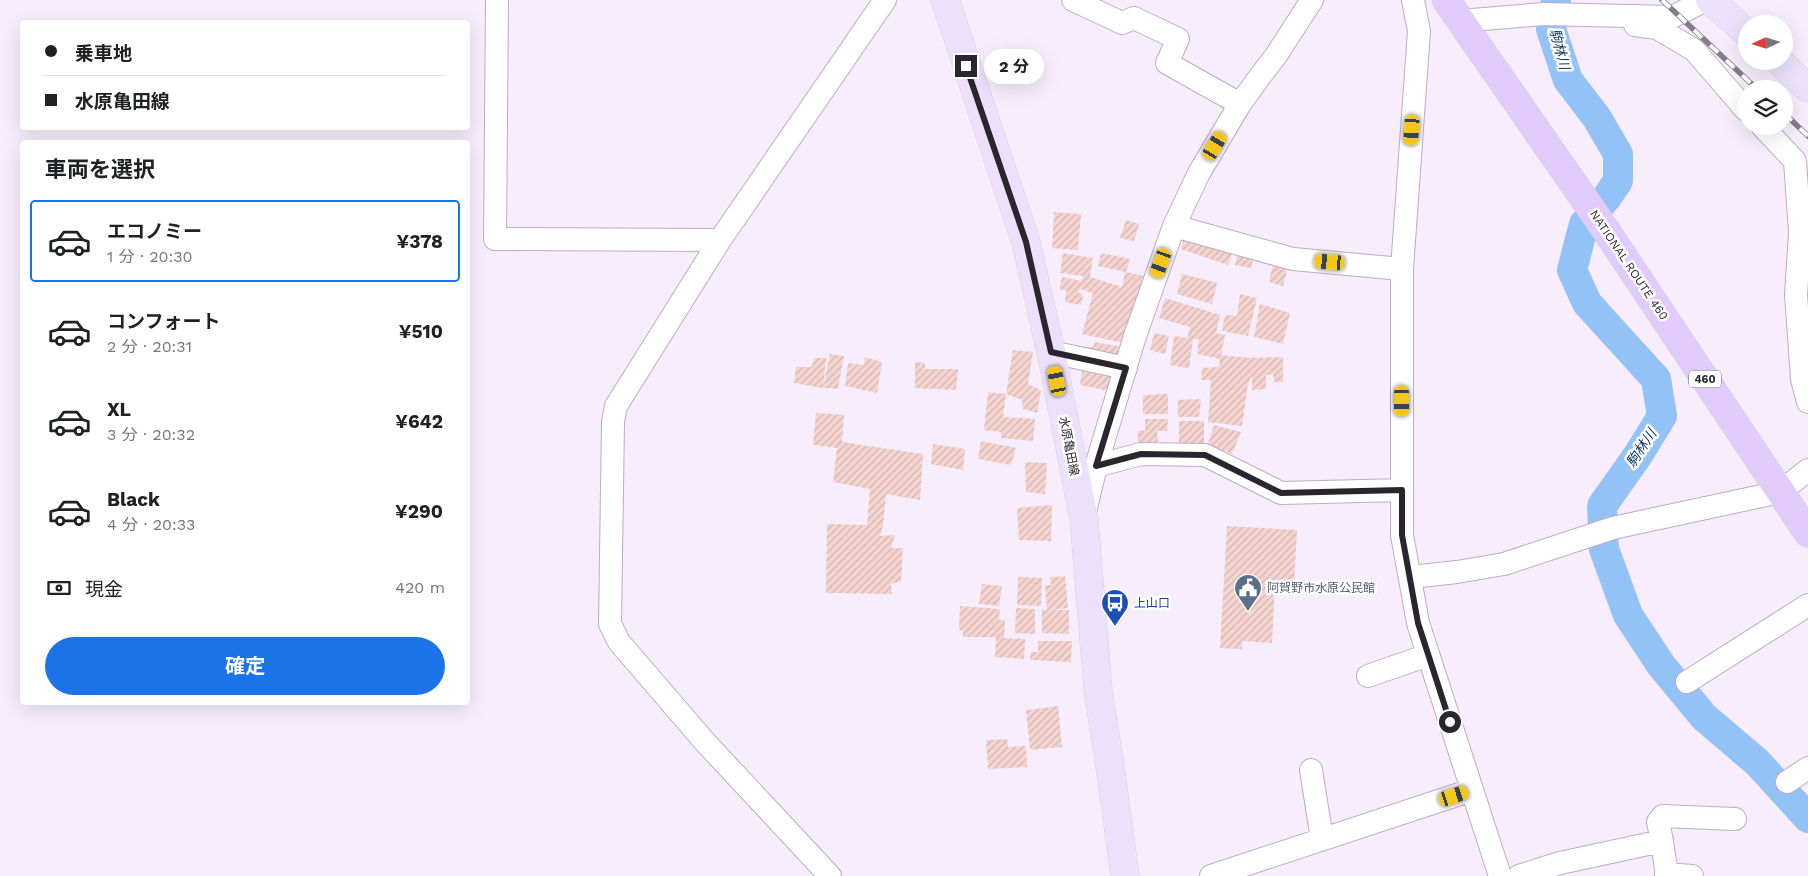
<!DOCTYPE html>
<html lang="ja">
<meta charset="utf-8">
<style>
body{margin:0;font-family:"Work Sans","Noto Sans JP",sans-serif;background:#f2f2f2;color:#202124;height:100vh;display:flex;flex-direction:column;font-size:19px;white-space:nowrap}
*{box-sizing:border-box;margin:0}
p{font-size:16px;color:#757577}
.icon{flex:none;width:28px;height:28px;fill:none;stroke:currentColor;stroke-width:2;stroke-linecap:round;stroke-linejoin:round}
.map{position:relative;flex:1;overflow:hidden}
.drawer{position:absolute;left:20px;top:140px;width:450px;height:565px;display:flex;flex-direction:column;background:#fff;border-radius:5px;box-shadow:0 5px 20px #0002}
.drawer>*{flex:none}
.hud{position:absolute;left:20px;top:20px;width:450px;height:110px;border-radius:5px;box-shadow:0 5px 20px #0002;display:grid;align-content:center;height:110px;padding:0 25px;background:#fff}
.needle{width:32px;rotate:266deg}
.fabs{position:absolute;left:1738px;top:15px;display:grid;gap:10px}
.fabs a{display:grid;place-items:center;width:55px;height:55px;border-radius:50%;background:#fff;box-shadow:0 5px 20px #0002;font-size:25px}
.end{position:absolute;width:22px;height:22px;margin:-11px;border:6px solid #2b252f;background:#fff;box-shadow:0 0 0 2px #fff}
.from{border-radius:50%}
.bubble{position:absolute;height:35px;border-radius:18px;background:#fff;box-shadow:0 5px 20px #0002;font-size:16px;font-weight:700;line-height:35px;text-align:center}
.car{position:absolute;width:15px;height:30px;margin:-15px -8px;border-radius:6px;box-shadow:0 0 4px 1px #0007;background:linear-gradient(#f5c518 24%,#345 0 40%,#f5c518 0 76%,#345 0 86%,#f5c518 0)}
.hud b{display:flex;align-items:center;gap:18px;height:48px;font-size:19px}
.hud b+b{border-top:1px solid #e0e0e0}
.hud i{width:12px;height:12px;background:#202124}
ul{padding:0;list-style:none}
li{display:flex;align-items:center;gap:15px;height:82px;margin:0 10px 8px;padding:0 15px;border:2px solid transparent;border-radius:5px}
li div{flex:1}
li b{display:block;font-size:19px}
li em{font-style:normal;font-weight:700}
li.active{border-color:#1a73e8}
li>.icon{width:45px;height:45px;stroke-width:1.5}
h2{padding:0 25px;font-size:22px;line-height:60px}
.pay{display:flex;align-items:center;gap:12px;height:55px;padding:0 25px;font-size:19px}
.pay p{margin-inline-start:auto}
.primary-button{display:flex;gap:10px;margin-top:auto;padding:10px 25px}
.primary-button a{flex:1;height:58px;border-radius:30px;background:#1a73e8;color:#fff;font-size:20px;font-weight:700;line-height:58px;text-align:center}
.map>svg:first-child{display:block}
</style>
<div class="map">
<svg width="1808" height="876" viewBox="0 0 1808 876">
<defs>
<pattern id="building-hatch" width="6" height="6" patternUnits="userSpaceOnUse" patternTransform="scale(1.25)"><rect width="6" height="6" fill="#f5d4cf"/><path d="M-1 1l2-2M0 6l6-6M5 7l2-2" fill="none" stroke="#d2b6b2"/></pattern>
</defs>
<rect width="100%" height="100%" fill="#f7edfd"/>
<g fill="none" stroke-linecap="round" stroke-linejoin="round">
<path stroke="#93c2f6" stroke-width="30" d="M 1556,0 L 1551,29 L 1568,80 L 1597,118 L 1618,154 L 1618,181 L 1607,197 L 1584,224 L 1572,270 L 1587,303 L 1656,379 L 1662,416 L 1638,455 L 1602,506 L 1604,549 L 1628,615 L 1661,665 L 1704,717 L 1758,763 L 1808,818"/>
</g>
<path fill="url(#building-hatch)" d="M 1054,212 L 1081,214 L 1078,250 L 1052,248 Z
M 1126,220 L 1139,224 L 1134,241 L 1120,238 Z
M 1185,235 L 1233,250 L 1228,265 L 1181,249 Z
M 1238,252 L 1254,255 L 1251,268 L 1235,265 Z
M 1063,253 L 1093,258 L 1090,277 L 1122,287 L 1125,272 L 1144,276 L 1124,343 L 1082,334 L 1093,293 L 1080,289 L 1078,293 L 1083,294 L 1081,305 L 1065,302 L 1066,291 L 1059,289 L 1062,277 L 1082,281 L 1083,276 L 1060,273 Z
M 1101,253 L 1130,259 L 1126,272 L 1098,266 Z
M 1273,263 L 1288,266 L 1283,286 L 1269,282 Z
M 1182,274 L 1217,283 L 1212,304 L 1177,294 Z
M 1240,294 L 1257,298 L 1248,336 L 1222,331 L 1225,315 L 1237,316 Z
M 1165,298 L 1220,315 L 1216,333 L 1225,335 L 1221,355 L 1250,358 L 1283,357 L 1283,382 L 1274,382 L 1273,374 L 1266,375 L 1266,389 L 1252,390 L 1252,376 L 1248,383 L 1242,426 L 1208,422 L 1211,380 L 1201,380 L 1202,368 L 1219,367 L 1220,359 L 1197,354 L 1199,339 L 1193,339 L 1189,368 L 1170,365 L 1174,336 L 1187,338 L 1190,327 L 1159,318 Z
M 1260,304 L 1290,313 L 1283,344 L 1254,337 Z
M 1154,333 L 1169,336 L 1165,354 L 1150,350 Z
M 1095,342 L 1121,347 L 1117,364 L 1084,358 L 1087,347 L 1093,347 Z
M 1013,350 L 1033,352 L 1028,384 L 1041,390 L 1037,413 L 1023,409 L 1022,400 L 1006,394 Z
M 830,354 L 844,356 L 838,389 L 823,388 Z
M 865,357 L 882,362 L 877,393 L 845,386 L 848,363 L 864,365 Z
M 815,358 L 826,358 L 823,388 L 794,383 L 796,367 L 811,367 Z
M 915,362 L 925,363 L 925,369 L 958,369 L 956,390 L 915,388 Z
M 1083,363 L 1115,369 L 1109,391 L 1080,385 Z
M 988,392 L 1006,394 L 1003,417 L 1035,419 L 1033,441 L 1001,438 L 1001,432 L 984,430 Z
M 1168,394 L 1168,414 L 1143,414 L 1143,395 Z
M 1201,399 L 1199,417 L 1178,417 L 1178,400 Z
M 816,413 L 844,415 L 842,442 L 923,454 L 920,500 L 886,494 L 883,526 L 880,536 L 895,535 L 891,548 L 903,548 L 901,581 L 891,584 L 892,594 L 826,593 L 827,524 L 867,525 L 870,489 L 833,482 L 837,448 L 813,445 Z
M 1145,419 L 1168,419 L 1167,431 L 1157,431 L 1158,442 L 1138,442 L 1138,430 L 1145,431 Z
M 1179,421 L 1204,421 L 1204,445 L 1179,445 Z
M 1214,425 L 1241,432 L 1232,454 L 1208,444 Z
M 981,441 L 1016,448 L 1011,465 L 978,459 Z
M 933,444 L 965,449 L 963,470 L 931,464 Z
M 1025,462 L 1047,463 L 1045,494 L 1026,492 Z
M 1052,505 L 1051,541 L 1019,540 L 1017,508 Z
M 1227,526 L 1297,530 L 1294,583 L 1275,582 L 1272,643 L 1242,641 L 1242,649 L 1220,648 Z
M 1065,576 L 1068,608 L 1049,610 L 1069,610 L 1069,634 L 1042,633 L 1042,609 L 1047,611 L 1045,585 L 1051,585 L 1050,577 Z
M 1018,577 L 1042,578 L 1041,606 L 1017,605 Z
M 982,584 L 1002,586 L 999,606 L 979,604 Z
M 960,606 L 1000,609 L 999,620 L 1005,620 L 1004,638 L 1025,639 L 1024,659 L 995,657 L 996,637 L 963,637 L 963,631 L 959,630 Z
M 1016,608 L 1035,609 L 1035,634 L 1015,633 Z
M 1038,641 L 1072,641 L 1071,662 L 1030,660 L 1031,652 L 1038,652 Z
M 1058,706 L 1062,747 L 1030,750 L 1026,710 Z
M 1007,739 L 1008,747 L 1026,746 L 1027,767 L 988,769 L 986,740 Z"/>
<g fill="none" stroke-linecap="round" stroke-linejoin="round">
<defs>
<path id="minor" d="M 497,0 L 495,239 L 720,240
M 1073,0 L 1122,23 L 1134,18 L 1178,39 L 1167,63 L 1240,104
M 1413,0 L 1419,31 L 1402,269 L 1402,535 L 1418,623 L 1500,876
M 1460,21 L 1543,14 L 1672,17 L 1706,0
M 1635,25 L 1657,28 L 1694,50 L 1746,110
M 1762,126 L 1795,161 L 1800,232 L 1796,295 L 1802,379 L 1808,402
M 1174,226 L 1293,259 L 1402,269
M 1051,352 L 1126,368
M 1096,466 L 1141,454 L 1205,455 L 1281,493 L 1402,490
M 1084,516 L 1096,466 L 1135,336 L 1174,226 L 1199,173 L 1240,104 L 1261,75 L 1275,57 L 1312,0
M 1411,577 L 1457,572 L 1504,564 L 1613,528 L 1780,492 L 1808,470
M 1368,676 L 1428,655
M 1687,682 L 1808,605
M 1311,770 L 1322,839
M 1787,782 L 1808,768
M 1662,841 L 1658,822 L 1663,816 L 1735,819
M 1666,874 L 1692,876
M 830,876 L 705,742 L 619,642 L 610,624 L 613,422 L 616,406 L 720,240 L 885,0
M 1211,876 L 1472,790
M 1519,876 L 1560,863 L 1662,841 L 1667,876"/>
<path id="major" d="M 945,0 L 1026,242 L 1051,352 L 1084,519 L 1098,690 L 1111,773 L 1125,876
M 1710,0 L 1746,32
M 1779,61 L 1808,88"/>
<path id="highway" d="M 1446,0 L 1603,226 L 1808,533"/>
</defs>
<use href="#minor" stroke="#bcacc4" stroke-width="24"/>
<use href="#major" stroke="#d5d3d5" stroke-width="29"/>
<use href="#highway" stroke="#d5d3d5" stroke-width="29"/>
<use href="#minor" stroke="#fff" stroke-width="22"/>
<use href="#major" stroke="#ece0fd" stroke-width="28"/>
<use href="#highway" stroke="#e0cbfb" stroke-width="28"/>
<defs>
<path id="rail" d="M 1662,0 L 1757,89
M 1784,113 L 1808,136"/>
</defs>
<use href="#rail" stroke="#847c88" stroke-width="5.5"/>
<use href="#rail" stroke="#fff" stroke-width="4" stroke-dasharray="11" stroke-linecap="butt"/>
</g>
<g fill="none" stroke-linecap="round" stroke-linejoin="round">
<path stroke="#2b252f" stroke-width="6" d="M 966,66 L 1026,242 L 1051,352 L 1126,368 L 1096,466 L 1141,454 L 1205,455 L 1281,493 L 1402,490 L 1402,535 L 1418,623 L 1450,722"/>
</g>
<defs>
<symbol id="civic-pin" viewBox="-11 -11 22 30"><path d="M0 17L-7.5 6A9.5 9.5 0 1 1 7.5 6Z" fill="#5c6f8a" stroke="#fff"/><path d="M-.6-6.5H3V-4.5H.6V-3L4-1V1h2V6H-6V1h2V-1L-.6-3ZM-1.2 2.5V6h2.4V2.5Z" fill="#fff"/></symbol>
<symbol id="bus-pin" viewBox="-11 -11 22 30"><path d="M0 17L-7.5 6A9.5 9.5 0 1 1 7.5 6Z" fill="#1a4fb4" stroke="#fff"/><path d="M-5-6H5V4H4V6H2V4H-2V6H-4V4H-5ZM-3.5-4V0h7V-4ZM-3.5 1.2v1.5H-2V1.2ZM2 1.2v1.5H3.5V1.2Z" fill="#fff"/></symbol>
</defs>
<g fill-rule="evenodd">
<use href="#civic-pin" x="1232" y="572" width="32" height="43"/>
<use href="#bus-pin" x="1099" y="587" width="32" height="43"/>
</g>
<g text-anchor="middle" stroke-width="5" stroke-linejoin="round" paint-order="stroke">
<rect fill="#fff" stroke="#6b666d" stroke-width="1" x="1689" y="370.5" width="32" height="17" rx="4"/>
<g font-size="11" font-weight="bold" fill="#2b252f">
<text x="1705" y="383">460</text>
</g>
<g font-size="12" fill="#2b252f" stroke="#fff">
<text transform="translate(1629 265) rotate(56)" y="4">NATIONAL ROUTE 460</text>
<text transform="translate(1069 446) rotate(79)" y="4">水原亀田線</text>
</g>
<g font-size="12" fill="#4e5e75" stroke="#fff" text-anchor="start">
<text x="1267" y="592">阿賀野市水原公民館</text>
</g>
<g font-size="12" fill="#164399" stroke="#fff" text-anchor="start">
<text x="1134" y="607">上山口</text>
</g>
<g font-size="14" font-style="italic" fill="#0f3962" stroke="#fff">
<text transform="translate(1560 49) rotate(75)" y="5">駒林川</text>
<text transform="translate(1641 448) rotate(-56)" y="5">駒林川</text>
</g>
</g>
</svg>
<div class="fabs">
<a><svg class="needle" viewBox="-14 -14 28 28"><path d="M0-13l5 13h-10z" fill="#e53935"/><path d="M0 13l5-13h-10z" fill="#757577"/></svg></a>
<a><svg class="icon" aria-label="layers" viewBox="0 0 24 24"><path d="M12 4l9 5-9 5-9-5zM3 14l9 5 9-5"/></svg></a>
</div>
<i class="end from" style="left:1450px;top:722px"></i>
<i class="end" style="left:966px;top:66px"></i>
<div class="bubble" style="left:984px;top:49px;width:60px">2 分</div>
<i class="car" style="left:1412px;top:130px;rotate:184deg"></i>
<i class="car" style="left:1215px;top:146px;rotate:31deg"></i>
<i class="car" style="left:1330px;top:262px;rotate:275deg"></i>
<i class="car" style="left:1161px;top:263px;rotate:200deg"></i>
<i class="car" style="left:1057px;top:381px;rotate:349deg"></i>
<i class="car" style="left:1402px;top:401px;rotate:180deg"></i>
<i class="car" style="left:1454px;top:796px;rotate:72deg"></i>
<div class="hud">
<b><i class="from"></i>乗車地</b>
<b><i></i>水原亀田線</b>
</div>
<section class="drawer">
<h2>車両を選択</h2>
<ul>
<li class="active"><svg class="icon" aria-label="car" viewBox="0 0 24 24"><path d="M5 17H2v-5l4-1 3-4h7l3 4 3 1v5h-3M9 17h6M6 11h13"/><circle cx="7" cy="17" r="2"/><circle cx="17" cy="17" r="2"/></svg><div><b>エコノミー</b><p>1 分 · 20:30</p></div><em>¥378</em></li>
<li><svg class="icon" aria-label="car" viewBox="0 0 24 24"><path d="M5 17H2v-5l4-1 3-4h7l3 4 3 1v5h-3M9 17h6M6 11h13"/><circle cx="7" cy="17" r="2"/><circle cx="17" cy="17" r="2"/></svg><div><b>コンフォート</b><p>2 分 · 20:31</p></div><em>¥510</em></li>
<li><svg class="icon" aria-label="car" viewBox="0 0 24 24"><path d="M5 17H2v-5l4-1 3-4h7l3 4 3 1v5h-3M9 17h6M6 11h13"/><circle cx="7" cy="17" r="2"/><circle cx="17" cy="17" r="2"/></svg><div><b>XL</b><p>3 分 · 20:32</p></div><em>¥642</em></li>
<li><svg class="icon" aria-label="car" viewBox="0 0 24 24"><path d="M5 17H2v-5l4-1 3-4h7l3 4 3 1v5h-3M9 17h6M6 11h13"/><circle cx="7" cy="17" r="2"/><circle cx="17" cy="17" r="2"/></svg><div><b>Black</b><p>4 分 · 20:33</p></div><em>¥290</em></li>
</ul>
<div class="pay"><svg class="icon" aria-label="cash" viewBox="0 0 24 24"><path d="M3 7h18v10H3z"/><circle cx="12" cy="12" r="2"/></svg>現金<p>420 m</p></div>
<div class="primary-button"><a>確定</a></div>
</section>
</div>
